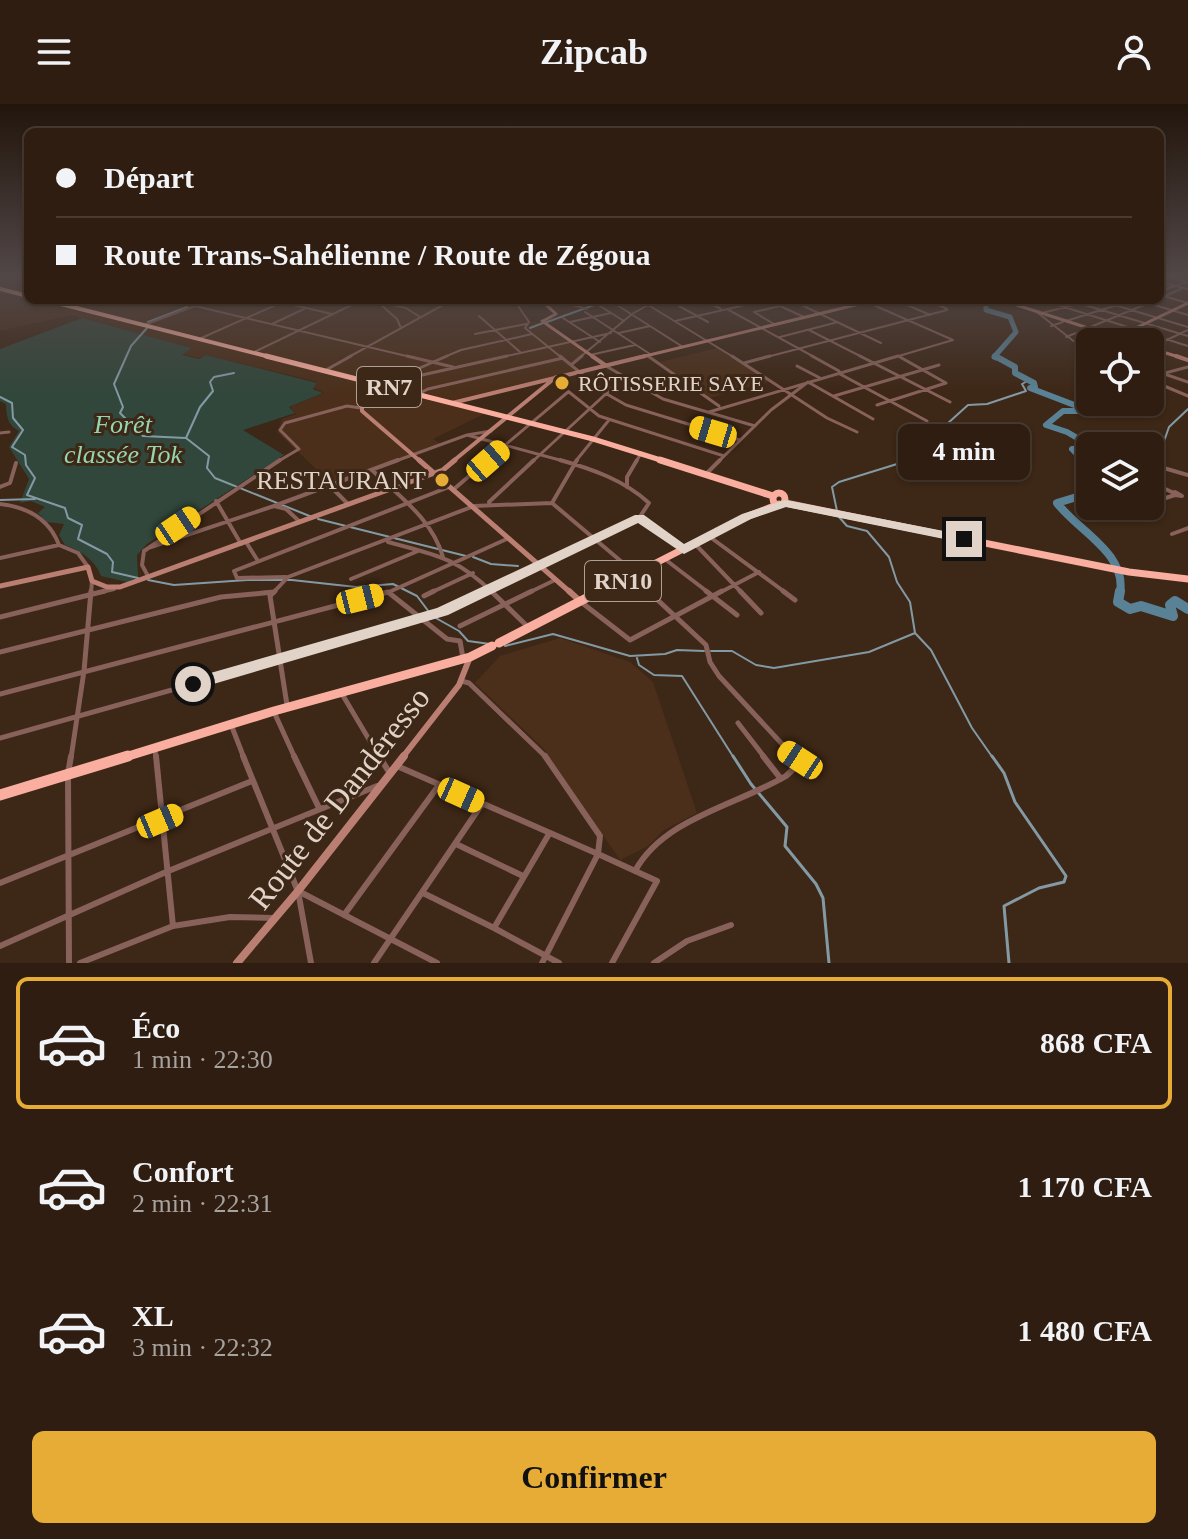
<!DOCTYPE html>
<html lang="fr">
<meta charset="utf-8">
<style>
body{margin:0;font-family:Georgia,serif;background:#362619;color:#f1f3f6;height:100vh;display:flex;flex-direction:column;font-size:30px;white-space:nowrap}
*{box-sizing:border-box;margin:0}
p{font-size:26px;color:#a7a29f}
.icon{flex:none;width:44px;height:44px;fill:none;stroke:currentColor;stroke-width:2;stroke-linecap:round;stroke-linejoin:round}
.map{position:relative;height:859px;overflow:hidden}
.drawer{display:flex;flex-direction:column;background:#2e1d10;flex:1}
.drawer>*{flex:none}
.guide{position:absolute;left:24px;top:24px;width:1140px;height:176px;border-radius:12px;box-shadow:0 2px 6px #0004,0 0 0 2px #493b30;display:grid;align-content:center;height:176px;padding:0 32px;background:#2e1d10}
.fabs{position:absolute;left:1076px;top:224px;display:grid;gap:16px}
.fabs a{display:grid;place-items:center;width:88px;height:88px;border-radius:12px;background:#2e1d10;box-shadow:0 2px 6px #0004,0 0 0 2px #493b30;font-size:40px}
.end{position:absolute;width:36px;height:36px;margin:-18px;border:10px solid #e2d3c9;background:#111;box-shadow:0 0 0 4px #111}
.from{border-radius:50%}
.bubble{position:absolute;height:56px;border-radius:12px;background:#2e1d10;box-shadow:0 2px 6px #0004,0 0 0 2px #493b30;font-size:26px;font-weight:600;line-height:56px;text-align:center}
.car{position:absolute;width:24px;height:48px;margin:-24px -12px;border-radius:10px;box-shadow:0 0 6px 2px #0007;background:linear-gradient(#f5c518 24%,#345 0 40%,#f5c518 0 76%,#345 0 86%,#f5c518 0)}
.guide b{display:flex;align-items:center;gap:28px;height:76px;font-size:30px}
.guide b+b{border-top:2px solid #493b30}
.guide i{width:20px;height:20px;background:#f1f3f6}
ul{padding:14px 0 0;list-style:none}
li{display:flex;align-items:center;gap:24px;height:132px;margin:0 16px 12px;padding:0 16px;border:4px solid transparent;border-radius:12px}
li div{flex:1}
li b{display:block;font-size:30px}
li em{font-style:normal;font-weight:600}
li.selected{border-color:#e6ac36}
li>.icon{width:72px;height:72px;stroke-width:1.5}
.primary-button{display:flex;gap:16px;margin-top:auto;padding:16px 32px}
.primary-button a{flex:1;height:92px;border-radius:12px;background:#e6ac36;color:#111;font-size:32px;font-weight:600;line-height:92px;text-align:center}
header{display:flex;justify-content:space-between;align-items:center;height:104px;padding:0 32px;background:#2e1d10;font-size:36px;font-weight:600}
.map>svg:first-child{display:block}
</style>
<header><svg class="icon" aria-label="menu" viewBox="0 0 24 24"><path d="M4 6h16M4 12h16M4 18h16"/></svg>Zipcab<svg class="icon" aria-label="person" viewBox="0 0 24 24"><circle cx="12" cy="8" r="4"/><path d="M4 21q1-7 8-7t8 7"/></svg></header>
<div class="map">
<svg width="1188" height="859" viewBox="0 0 1188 859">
<rect width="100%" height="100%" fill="#3d2716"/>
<path fill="#4b2f1a" d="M 0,170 L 28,170 L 28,196 L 171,196 L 192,202 L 206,196 L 512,196 L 526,217 L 544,219 L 586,249 L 569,261 L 576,267 L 454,296 L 448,300 L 484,310 L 433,335 L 442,340 L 332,380 L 277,328 L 282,315 L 296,310 L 290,303 L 324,289 L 314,284 L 317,278 L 207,251 L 199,254 L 181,250 L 192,244 L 71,211 L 0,227 Z
M 717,244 L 771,277 L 710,294 L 660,258 Z
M 560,534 L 630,558 L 653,578 L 697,709 L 664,726 L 648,742 L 620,756 L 543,644 L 475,579 L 500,552 Z"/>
<path fill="#32473b" d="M 82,214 L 192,244 L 182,251 L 199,255 L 206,251 L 317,279 L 313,285 L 323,289 L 289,303 L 295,309 L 243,326 L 284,351 L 147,440 L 137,451 L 138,473 L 127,478 L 101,472 C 96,457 80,446 65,441 L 59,431 L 64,420 L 47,418 L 38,409 L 45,403 L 31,397 L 20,399 L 29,375 L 9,343 L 19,327 C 8,322 6,311 6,300 L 0,297 L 0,245 Z"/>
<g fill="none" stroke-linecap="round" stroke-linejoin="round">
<path stroke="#839aa5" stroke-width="2" d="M 148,218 L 187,203
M 547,218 L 608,196
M 147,224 L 131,242 L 114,280 L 123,303 L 120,309 L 143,332 L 186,334
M 530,224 L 543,219
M 234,269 L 214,273 L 210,278 L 213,287 L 200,303 L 186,334 L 209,352 L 207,364 L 215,374 L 312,413
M 0,293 L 12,299 L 13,314 L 23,326 L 12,343 L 25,351 L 26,361 L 35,374 L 27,391 L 65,404 L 68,414 L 82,421 L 78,435 L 107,450 L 113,458 L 112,468 L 138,474
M 1150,346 L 1163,340 L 1169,323 L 1188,305
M 0,396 L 35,395
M 837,407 L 832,383 L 839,378 L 897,360 L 900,356 L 898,346 L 936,330 L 968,301 L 987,300 L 1026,287 L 1022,280 L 1029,276
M 839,413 L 847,422 L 867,427 L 889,453 L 897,478 L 910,498 L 915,529 L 931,546 L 972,624 L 993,654
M 318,415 L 466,452
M 473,453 L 491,460 L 518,462
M 148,476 L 174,481 L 247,476 L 292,476 L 356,483 L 393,480 L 417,492 L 429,508
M 434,513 L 459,527 L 468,537 L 490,540
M 505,542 L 553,530 L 630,552 L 665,550 L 677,546 L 704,547
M 711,547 L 732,547 L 756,561 L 774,564 L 869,548 L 915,529
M 637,554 L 639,561 L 654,571 L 682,572 L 734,654"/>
<path stroke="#839aa5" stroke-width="3" d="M 733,652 L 751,680 L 787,723 L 785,742 L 816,780 L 823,794 L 829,859
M 992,652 L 1004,669 L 1015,698 L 1066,772 L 1064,778 L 1039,784 L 1004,802 L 1009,859"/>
<path stroke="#5a8296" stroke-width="5" d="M 986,196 L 986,206 L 1010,213 L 1016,228 L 994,253 L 996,254"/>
<path stroke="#5a8296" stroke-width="6" d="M 995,252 L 1015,263 L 1015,269 L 1034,279 L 1035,283 L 1030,284 L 1090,307 L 1063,307 L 1046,321 L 1067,328 L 1091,342
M 1085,358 L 1072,345 L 1090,344"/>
<path stroke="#5a8296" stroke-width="8" d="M 1081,356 L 1090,360
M 1090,389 L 1057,399 C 1078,427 1127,449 1120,489"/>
<path stroke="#5a8296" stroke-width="10" d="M 1120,487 L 1118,498 L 1130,505 L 1141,502 L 1173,512 L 1170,501 L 1175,497 L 1188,505"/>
<path stroke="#87615a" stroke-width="2" d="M 1168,173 L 1184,177
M 1160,178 L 1188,185
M 1160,187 L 1187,178
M 1160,191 L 1188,199
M 1160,194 L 1181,185
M 162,196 L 188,202
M 272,196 L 332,210
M 371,196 L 406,204 L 420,213
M 514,196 L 529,218 L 525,224 L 562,254
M 555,196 L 587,205
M 583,196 L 601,201
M 609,196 L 683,243
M 640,196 L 735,254
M 717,196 L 708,198 L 721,205
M 791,196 L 881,239
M 862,196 L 953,236
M 896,196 L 930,211
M 928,196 L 947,205
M 1042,196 L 1188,242
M 1068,196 L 1188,232
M 1098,196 L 1188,223
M 1138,196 L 1188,211
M 1026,199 L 1040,196
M 380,200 L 397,215 L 401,224
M 197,201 L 208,196
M 70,202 L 86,196
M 600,202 L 624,217
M 679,202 L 708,218
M 727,205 L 816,254
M 585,208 L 650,250
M 1038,209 L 1090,250
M 1042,209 L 1093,196
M 479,212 L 520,248
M 563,214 L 600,238
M 675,217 L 767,196
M 1066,217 L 1133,196
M 570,218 L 611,209
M 272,220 L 304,205
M 774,220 L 754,208 L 780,202 L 804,213
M 144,221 L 195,202 L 415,254
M 1051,222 L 1063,218
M 1088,224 L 1156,196
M 809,226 L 864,254
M 619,229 L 650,222
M 475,230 L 526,220
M 780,233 L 838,218
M 1066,233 L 1086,225
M 199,235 L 287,196
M 1107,238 L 1114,234
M 1150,244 L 1188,226
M 252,249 L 362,196
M 590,251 L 635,241
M 646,251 L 650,254
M 347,254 L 452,196
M 442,254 L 461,246 L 532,230
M 498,254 L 611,229
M 579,254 L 632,210 L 648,201
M 763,254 L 947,206
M 892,254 L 953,236"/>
<path stroke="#87615a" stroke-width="3" d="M 407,252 L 453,263
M 560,252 L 605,289 L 626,301 L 740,336
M 648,252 L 719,302
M 732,252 L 827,314 L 857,328
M 812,252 L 839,267
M 860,252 L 950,298
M 744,259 L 770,252
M 571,261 L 582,252
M 606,262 L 663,295 L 755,322
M 797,262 L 820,274
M 1150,265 L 1188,278
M 326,266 L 351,252
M 840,270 L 927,317
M 1150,273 L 1188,263
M 397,274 L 447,252
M 554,276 L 599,312 L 724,352
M 1150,276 L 1188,292
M 382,280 L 507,252
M 418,290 L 428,285 L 563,254
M 834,292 L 939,261
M 877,301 L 946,279 L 900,253
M 709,308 L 898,252
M 0,329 L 9,328
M 467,331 L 567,358
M 277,358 L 299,345 L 280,326 L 285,319 L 347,302 L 361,304
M 393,358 L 467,331 L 491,327
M 485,358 L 568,288
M 532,358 L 623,274
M 575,358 L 609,316
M 636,358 L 641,349
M 718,358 L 771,306 L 808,278 L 873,315"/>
<path stroke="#87615a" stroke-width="4" d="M 1150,360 L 1188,371
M 373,367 C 400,393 432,415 443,453
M 706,370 L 720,356
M 1150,378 L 1174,389
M 330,382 L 348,400
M 0,383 L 10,379 L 16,359
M 627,383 L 627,373 L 637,356
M 454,385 L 488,356
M 1175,388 L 1182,392 L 1175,391 Z
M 216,397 L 241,440
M 489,398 L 534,356
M 552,399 L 635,469
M 552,399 L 577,356
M 1150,399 L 1175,391
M 0,400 C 27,403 49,414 59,441 L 78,449 L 88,463
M 274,402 L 398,356
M 1129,405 L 1138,402
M 639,414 L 683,445
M 1172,430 L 1188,424
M 710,433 L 786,489
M 246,438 L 258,457
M 388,438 C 436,451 456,453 493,489
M 695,440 L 742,489
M 151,443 L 274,402 L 286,405 L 300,418
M 0,454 L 59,441
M 666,456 L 709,489
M 148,472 L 142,461 L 144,447 L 280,356
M 632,472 L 650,489
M 286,473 L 237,474 L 234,467 L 449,383
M 351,475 L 418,447
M 389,488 L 509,434
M 91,489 L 92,477
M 97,489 L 114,485
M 261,489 L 274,488
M 273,489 L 288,473 L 474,402 L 552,399
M 383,489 L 390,489
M 430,489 L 473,469
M 480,489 L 639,414 L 649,399 C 624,376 592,365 560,356
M 528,489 L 555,476
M 719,489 L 759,468"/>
<path stroke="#87615a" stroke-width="5" d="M 275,487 L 270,492 L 287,601
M 491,487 L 527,522
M 648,487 L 706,541 L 710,558 L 719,572 L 795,654
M 706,487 L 737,511
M 740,487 L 761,509
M 783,487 L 795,496
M 424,492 L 434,487
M 581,498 L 630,536 L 722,487
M 0,513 L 105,487
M 460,522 L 532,487
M 0,548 L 221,493 L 274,488
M 461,577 L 469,579 L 547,654
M 0,590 L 388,488 L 447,535 L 460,537 L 463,554
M 342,590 L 380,654
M 274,608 L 295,654
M 738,619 L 765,654
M 232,623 L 244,654
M 0,634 L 408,520 L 485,487
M 155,646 L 156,654
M 71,654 L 84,567 L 91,487"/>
<path stroke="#87615a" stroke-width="6" d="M 156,652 L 173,822
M 243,652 L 297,785
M 294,652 L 319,704
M 379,652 L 389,668
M 545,652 L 600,732 L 598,750 L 657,777 L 612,859
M 763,652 L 781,675
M 397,662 L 598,750 L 542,859
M 456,740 L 523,772
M 635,767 C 664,714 737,701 786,672 L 801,658 L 792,652
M 0,779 L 252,677
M 423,789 L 494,824 L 549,730
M 344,811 L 439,681
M 494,824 L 559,859
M 0,842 L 166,768 L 377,682
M 69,859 L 68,670 L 71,652
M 80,859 L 173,822 L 230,813 L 274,814
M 311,859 L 298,787 L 437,859
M 374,859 L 482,700
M 654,859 L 687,837 L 731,821"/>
<path stroke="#ba7e72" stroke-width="3" d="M 1160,173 L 1187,170
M 541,196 L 556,210 L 543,217
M 1001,196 L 1132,238
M 542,217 L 595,254
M 1117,233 L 1188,199
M 1150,244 L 1182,254
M 637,254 L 876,196"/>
<path stroke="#ba7e72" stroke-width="4" d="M 592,252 L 605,261
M 1176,252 L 1188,256
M 391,284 L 362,302 L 362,307 L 421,358
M 452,299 L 645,252
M 452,358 L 556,273"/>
<path stroke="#ba7e72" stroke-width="5" d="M 419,356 L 571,489
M 0,482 L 88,463 L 92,477 L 107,483 L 120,483 L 443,366 L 455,356"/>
<path stroke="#ba7e72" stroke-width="6" d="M 569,487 L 580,497
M 402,654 L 459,581 L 470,553"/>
<path stroke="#ba7e72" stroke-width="8" d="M 237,859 L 298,787 L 404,652"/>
<path stroke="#f9ae9f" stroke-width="4" d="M 0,185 L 28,192
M 45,196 L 274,254"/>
<path stroke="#f9ae9f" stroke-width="5" d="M 266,252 L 593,335 L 667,358"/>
<path stroke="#f9ae9f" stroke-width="7" d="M 660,356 L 773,392
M773 395a6 6 0 1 1 12 0a6 6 0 1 1-12 0Z
M 785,399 L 1129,468 L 1188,475
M 597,489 L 746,413 L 779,400"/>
<path stroke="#f9ae9f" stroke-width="9" d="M 499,539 L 600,487
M 122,654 L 274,607 L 470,553 L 492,542"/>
<path stroke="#f9ae9f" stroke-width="11" d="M 0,691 L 128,652"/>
</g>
<linearGradient id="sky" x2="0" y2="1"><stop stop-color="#22150c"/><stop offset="0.59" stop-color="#514747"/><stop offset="1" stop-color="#514747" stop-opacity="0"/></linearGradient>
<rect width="1188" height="290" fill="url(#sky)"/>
<path fill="#e2d3c9" d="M 785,396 L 964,431 L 971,435 L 964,439 L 786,403 L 751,415 L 684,450 L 638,419 L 448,511 L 193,586 L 185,580 L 193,574 L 437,504 L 635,411 L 644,411 L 684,440 L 742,410 Z"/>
<g fill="#e6ac36" stroke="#3d2716" stroke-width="3">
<circle cx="562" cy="279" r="8"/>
<circle cx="442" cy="376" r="8"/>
</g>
<g text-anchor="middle" stroke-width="6" stroke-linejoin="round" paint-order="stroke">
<g font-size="22" fill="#e2d3c9" stroke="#3d2716" text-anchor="start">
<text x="578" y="287">RÔTISSERIE SAYE</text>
</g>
<g fill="#3d2716" stroke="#b09f93" stroke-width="2">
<rect x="357" y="263" width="64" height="40" rx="6"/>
<rect x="585" y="457" width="76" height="40" rx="6"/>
</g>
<g font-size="24" font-weight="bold" fill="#e2d3c9">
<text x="389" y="291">RN7</text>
<text x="623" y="485">RN10</text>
</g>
<g font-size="26" font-style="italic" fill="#95d6b1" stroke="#3d2716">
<text x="123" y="329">Forêt<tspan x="123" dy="30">classée Tok</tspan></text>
</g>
<g font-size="26" fill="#e2d3c9" stroke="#3d2716" text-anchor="end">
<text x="426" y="385">RESTAURANT</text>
</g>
<g font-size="32" fill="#e2d3c9" stroke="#3d2716">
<text transform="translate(339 694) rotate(-52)" y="11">Route de Dandéresso</text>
</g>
</g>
</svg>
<div class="fabs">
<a><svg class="icon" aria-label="locate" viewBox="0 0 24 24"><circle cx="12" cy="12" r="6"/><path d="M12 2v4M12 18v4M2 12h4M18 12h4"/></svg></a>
<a><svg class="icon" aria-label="layers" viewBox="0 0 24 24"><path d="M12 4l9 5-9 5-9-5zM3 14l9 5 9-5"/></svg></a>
</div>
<i class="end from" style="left:193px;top:580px"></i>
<i class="end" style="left:964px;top:435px"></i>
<div class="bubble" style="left:898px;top:320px;width:132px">4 min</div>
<i class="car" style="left:713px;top:328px;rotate:287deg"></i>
<i class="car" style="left:488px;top:357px;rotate:49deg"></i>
<i class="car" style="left:178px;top:422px;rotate:56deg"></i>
<i class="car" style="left:360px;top:495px;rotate:76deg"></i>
<i class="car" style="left:800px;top:656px;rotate:303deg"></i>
<i class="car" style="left:461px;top:691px;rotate:114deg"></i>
<i class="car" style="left:160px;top:717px;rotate:67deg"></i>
<div class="guide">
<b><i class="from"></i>Départ</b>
<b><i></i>Route Trans-Sahélienne / Route de Zégoua</b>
</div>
</div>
<section class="drawer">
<ul>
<li class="selected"><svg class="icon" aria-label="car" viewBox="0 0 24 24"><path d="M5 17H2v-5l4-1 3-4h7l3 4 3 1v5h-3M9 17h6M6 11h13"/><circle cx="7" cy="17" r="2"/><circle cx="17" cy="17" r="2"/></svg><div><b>Éco</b><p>1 min · 22:30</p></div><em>868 CFA</em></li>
<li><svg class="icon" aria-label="car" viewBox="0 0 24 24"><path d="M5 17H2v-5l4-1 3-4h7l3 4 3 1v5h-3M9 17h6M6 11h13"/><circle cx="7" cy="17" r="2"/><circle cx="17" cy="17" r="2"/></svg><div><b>Confort</b><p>2 min · 22:31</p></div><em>1 170 CFA</em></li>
<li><svg class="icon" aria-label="car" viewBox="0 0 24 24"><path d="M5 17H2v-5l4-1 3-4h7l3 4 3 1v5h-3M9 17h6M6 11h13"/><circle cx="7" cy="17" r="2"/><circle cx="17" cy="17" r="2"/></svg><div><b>XL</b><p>3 min · 22:32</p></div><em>1 480 CFA</em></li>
</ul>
<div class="primary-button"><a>Confirmer</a></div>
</section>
